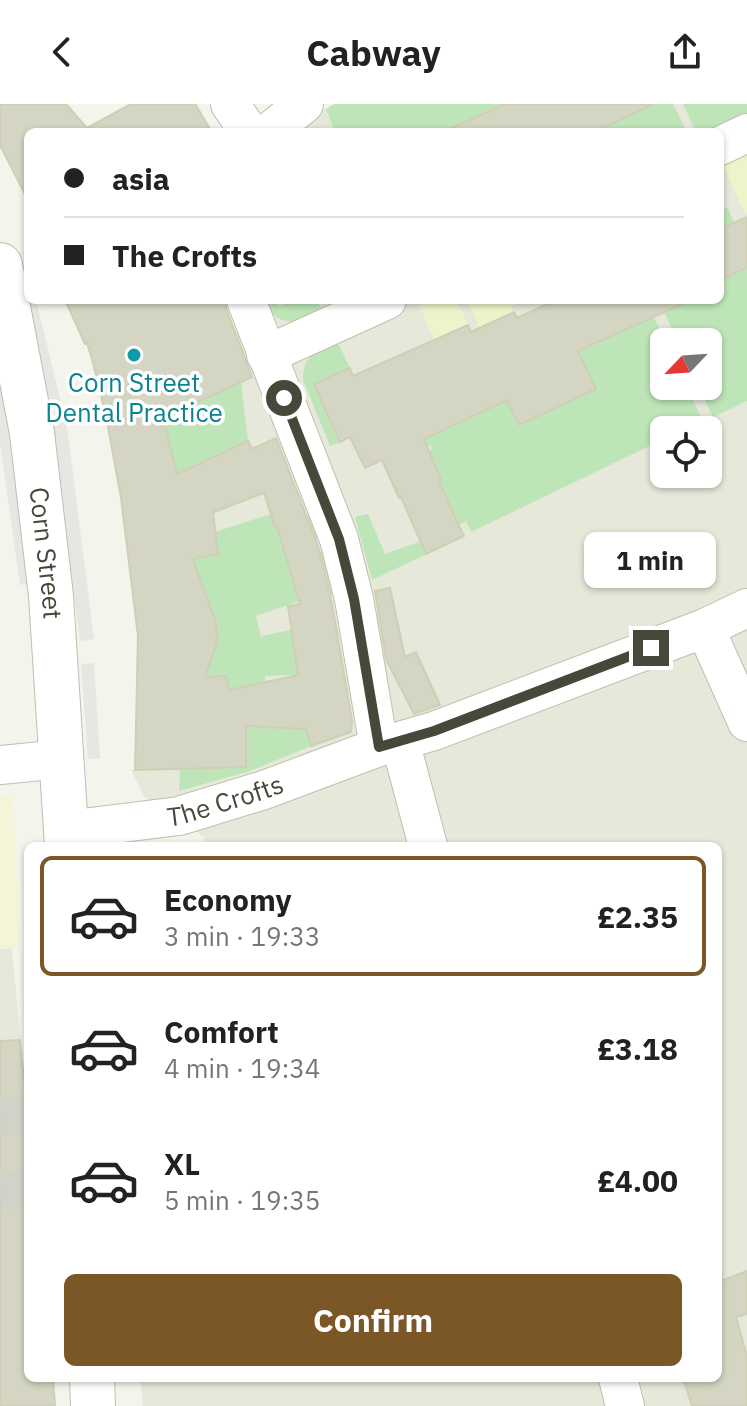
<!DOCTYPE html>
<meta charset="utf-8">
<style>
body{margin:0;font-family:"IBM Plex Sans",sans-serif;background:#f6f6f6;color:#222;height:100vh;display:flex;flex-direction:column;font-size:30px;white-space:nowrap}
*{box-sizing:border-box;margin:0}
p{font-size:26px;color:#767676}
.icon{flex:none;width:44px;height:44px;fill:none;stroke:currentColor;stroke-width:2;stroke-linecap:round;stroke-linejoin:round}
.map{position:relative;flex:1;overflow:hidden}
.side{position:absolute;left:24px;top:738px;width:698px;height:540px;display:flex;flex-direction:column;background:#fff;border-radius:12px;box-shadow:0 2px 6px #0004}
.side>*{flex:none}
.top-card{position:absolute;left:24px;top:24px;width:700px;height:176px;border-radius:12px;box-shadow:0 2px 6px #0004;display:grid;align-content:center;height:176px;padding:0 40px;background:#fff}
.needle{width:52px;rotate:245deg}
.tools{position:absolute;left:650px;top:224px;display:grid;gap:16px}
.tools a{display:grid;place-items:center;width:72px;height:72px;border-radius:12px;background:#fff;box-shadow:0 2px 6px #0004;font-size:40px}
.end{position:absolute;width:36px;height:36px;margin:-18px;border:10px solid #48483a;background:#fff;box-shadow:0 0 0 4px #fff}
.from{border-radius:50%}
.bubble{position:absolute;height:56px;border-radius:12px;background:#fff;box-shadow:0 2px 6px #0004;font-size:26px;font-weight:800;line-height:56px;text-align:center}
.top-card b{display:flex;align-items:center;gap:28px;height:76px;font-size:30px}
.top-card b+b{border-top:2px solid #e0e0e0}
.top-card i{width:20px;height:20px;background:#222}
ul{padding:14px 0 0;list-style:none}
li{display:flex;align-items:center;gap:24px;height:120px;margin:0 16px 12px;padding:0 24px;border:4px solid transparent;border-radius:12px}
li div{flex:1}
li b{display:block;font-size:30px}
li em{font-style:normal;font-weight:800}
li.on{border-color:#7b5728}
li>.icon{width:72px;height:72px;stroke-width:1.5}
.button{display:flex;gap:16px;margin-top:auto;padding:16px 40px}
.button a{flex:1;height:92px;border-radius:12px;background:#7b5728;color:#fff;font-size:32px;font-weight:800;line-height:92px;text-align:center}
header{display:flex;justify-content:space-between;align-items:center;height:104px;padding:0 40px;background:#fff;font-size:36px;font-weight:800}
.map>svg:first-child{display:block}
</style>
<header><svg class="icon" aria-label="back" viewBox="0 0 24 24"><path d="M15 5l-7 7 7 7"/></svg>Cabway<svg class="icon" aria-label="share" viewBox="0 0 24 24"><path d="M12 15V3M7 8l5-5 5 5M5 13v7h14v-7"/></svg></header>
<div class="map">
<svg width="747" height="1302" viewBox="0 0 747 1302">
<rect width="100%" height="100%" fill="#f3f4eb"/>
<path fill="#e6e8da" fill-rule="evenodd" d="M 334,0 L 747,0 L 747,1302 L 143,1302 L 140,1274 L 718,1274 L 718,742 L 206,742 L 204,733 L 144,692 L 131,666 L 135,665 L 142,548 L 121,394 L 110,336 L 206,242 L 236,229 L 252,196 L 720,196 L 720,28 L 299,28 L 318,9 ZM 664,238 L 708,238 L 708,282 L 664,282 ZM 664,326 L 708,326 L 708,370 L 664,370 Z
M 12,844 L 24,974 L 0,1253 L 0,845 Z"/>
<path fill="#f4f4d9" d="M 0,691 L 13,691 L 20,845 L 12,844 L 0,845 Z"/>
<path fill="#bee5b8" d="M 334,0 L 512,0 L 443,28 L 335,28 L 326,5 Z
M 653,0 L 673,0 L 687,28 L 594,28 Z
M 683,0 L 747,0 L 747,11 L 711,28 L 696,28 Z
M 727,103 L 742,136 L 747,135 L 747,297 L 713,313 L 698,282 L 708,282 L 708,238 L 678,238 L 664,208 L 677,196 L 720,196 L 720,176 L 746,165 L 727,122 L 720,125 L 720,106 Z
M 262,196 L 276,196 L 279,202 L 291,196 L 317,196 L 322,206 C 293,219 281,226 262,196 Z
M 654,213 L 666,238 L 664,238 L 664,282 L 686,282 L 703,317 L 684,326 L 664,326 L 664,335 L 471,428 L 466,417 L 451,425 L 450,400 L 439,378 L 441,375 L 432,354 L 389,372 L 385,364 L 432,345 L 430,341 L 391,355 L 568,234 Z
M 337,237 L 350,264 L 314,281 L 340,338 L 330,342 L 303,276 C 303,250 317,247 337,237 Z
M 241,278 L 248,337 L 223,348 L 234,372 L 241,369 L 251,394 L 197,417 L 204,358 L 156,381 L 155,373 L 176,365 L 163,314 Z
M 271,410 L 275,423 L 309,413 L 318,436 L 284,445 L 288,457 L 322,448 L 336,490 L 302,496 L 256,512 L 261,532 L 306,523 L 314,570 L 265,572 L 265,577 L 229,586 L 226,572 L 202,573 L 216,541 L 186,456 L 217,450 L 215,428 Z
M 368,410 L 385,450 L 424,436 L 429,449 L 372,476 L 355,413 Z
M 269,612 L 306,625 L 311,642 L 250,667 L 179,687 L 180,665 L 246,663 L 246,636 L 225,621 L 269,623 Z"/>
<path fill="#ecf4cb" d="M 747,47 L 747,109 L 745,110 L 722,59 Z
M 429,196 L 457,196 L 468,221 L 434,236 L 419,201 Z
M 467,196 L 524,196 L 511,202 L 514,208 L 480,224 Z"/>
<path fill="#e6e6e2" d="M 16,165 L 28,169 L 28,196 L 36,196 L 67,323 L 94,535 L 80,537 L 52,320 Z
M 0,252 L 33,479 L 20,481 L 0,340 Z
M 94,559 L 100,655 L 88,655 L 81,560 Z"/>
<path fill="#d4d5c2" stroke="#cecfb5" stroke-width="2" fill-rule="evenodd" d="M 0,0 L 66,0 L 87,24 L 131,0 L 195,0 L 212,28 L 28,28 L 28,96 L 0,41 Z
M 505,0 L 654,0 L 594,28 L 443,28 Z
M 747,113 L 747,164 L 720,176 L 720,125 Z
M 65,196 L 225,196 L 226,204 L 252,273 L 163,314 L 177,370 L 248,337 L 252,345 L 276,334 L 318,442 L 332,500 L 352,617 L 351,628 L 311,642 L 306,625 L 246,622 L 246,663 L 135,666 L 138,532 L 121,394 L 106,312 L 92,255 L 87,239 L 85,240 ZM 264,389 L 275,423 L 277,423 L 300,500 L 288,502 L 298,571 L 229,586 L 226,572 L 205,573 L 217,539 L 216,519 L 193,455 L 218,450 L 213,408 Z
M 556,196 L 691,196 L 578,247 L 596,285 L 519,321 L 507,296 L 424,335 L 441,376 L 439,378 L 464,432 L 426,450 L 401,393 L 399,394 L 382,356 L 365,364 L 350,333 L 340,338 L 314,280 L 350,264 L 353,272 L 468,221 L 471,228 L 514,208 L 517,214 Z
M 390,484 L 405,553 L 416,548 L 440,601 L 414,610 L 386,555 L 375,487 Z
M 20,936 L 28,1014 L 28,1274 L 53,1274 L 55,1302 L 0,1302 L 0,937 Z
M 747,1167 L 747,1210 L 736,1213 L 747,1252 L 747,1302 L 692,1302 L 683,1274 L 718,1274 L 718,1178 Z"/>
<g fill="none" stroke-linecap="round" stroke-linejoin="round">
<path stroke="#d1d2c8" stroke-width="38" stroke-dasharray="38 19" stroke-linecap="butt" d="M 0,1013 L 28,1012
M 0,1087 L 28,1085"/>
<defs>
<g id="minor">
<path d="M 230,0 L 249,28"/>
<path d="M 269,28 L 304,0"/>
<path d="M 720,42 L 747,29"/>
<path d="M 246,196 L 339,435 L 354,495 L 379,643"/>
<path d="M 266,251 L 387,196"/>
<path d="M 705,524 L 747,618"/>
<path d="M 400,637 L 428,742"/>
<path d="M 0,661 L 61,655"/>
<path id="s1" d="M 66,726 L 179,712 L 264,686 L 379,643 L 434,627 L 705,524 L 747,504"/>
<path d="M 618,1274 L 625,1302"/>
</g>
<g id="tertiary">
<path id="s2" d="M 0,161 L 32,329 L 51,492 L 67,742"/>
<path d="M 92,1274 L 93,1302"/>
</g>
</defs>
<use href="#minor" stroke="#bebfae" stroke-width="40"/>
<use href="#tertiary" stroke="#bebfae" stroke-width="46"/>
<use href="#minor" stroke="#fff" stroke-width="38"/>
<use href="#tertiary" stroke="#fff" stroke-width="44"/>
</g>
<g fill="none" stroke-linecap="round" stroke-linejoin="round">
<path stroke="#48483a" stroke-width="10" d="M 284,294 L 339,435 L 354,495 L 379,643 L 434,627 L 651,544"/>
</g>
<circle fill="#0f9aa8" stroke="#fff" stroke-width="3" cx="134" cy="251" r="8"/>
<g text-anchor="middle" stroke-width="7" stroke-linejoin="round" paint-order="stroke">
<g font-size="26" fill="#0d838f" stroke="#fff">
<text x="134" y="288">Corn Street<tspan x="134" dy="30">Dental Practice</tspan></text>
</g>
<g font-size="26" fill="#48483a" stroke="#fff">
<text dy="9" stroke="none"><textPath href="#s2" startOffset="292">Corn Street</textPath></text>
<text dy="9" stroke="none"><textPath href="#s1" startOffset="162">The Crofts</textPath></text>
</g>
</g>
</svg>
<div class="tools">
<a><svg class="needle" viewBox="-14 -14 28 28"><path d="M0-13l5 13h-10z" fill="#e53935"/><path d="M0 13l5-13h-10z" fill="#767676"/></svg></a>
<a><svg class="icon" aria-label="locate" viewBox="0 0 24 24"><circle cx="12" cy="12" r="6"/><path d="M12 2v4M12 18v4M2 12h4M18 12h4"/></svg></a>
</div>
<i class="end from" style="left:284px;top:294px"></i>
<i class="end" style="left:651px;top:544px"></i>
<div class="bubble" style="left:584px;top:428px;width:132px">1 min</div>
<div class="top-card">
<b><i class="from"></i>asia</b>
<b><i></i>The Crofts</b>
</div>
<section class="side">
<ul>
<li class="on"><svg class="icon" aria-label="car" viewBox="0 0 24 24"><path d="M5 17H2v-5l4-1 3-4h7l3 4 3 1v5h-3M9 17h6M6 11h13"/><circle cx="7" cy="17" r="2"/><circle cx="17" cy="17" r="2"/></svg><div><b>Economy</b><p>3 min · 19:33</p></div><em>£2.35</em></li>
<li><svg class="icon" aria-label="car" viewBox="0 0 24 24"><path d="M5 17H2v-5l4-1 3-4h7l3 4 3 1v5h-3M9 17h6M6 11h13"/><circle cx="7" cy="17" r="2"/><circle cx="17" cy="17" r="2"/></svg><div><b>Comfort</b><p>4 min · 19:34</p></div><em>£3.18</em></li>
<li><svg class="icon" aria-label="car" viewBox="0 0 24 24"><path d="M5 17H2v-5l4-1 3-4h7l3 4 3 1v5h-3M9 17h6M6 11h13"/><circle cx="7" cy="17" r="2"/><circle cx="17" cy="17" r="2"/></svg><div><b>XL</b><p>5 min · 19:35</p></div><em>£4.00</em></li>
</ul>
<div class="button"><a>Confirm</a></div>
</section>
</div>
